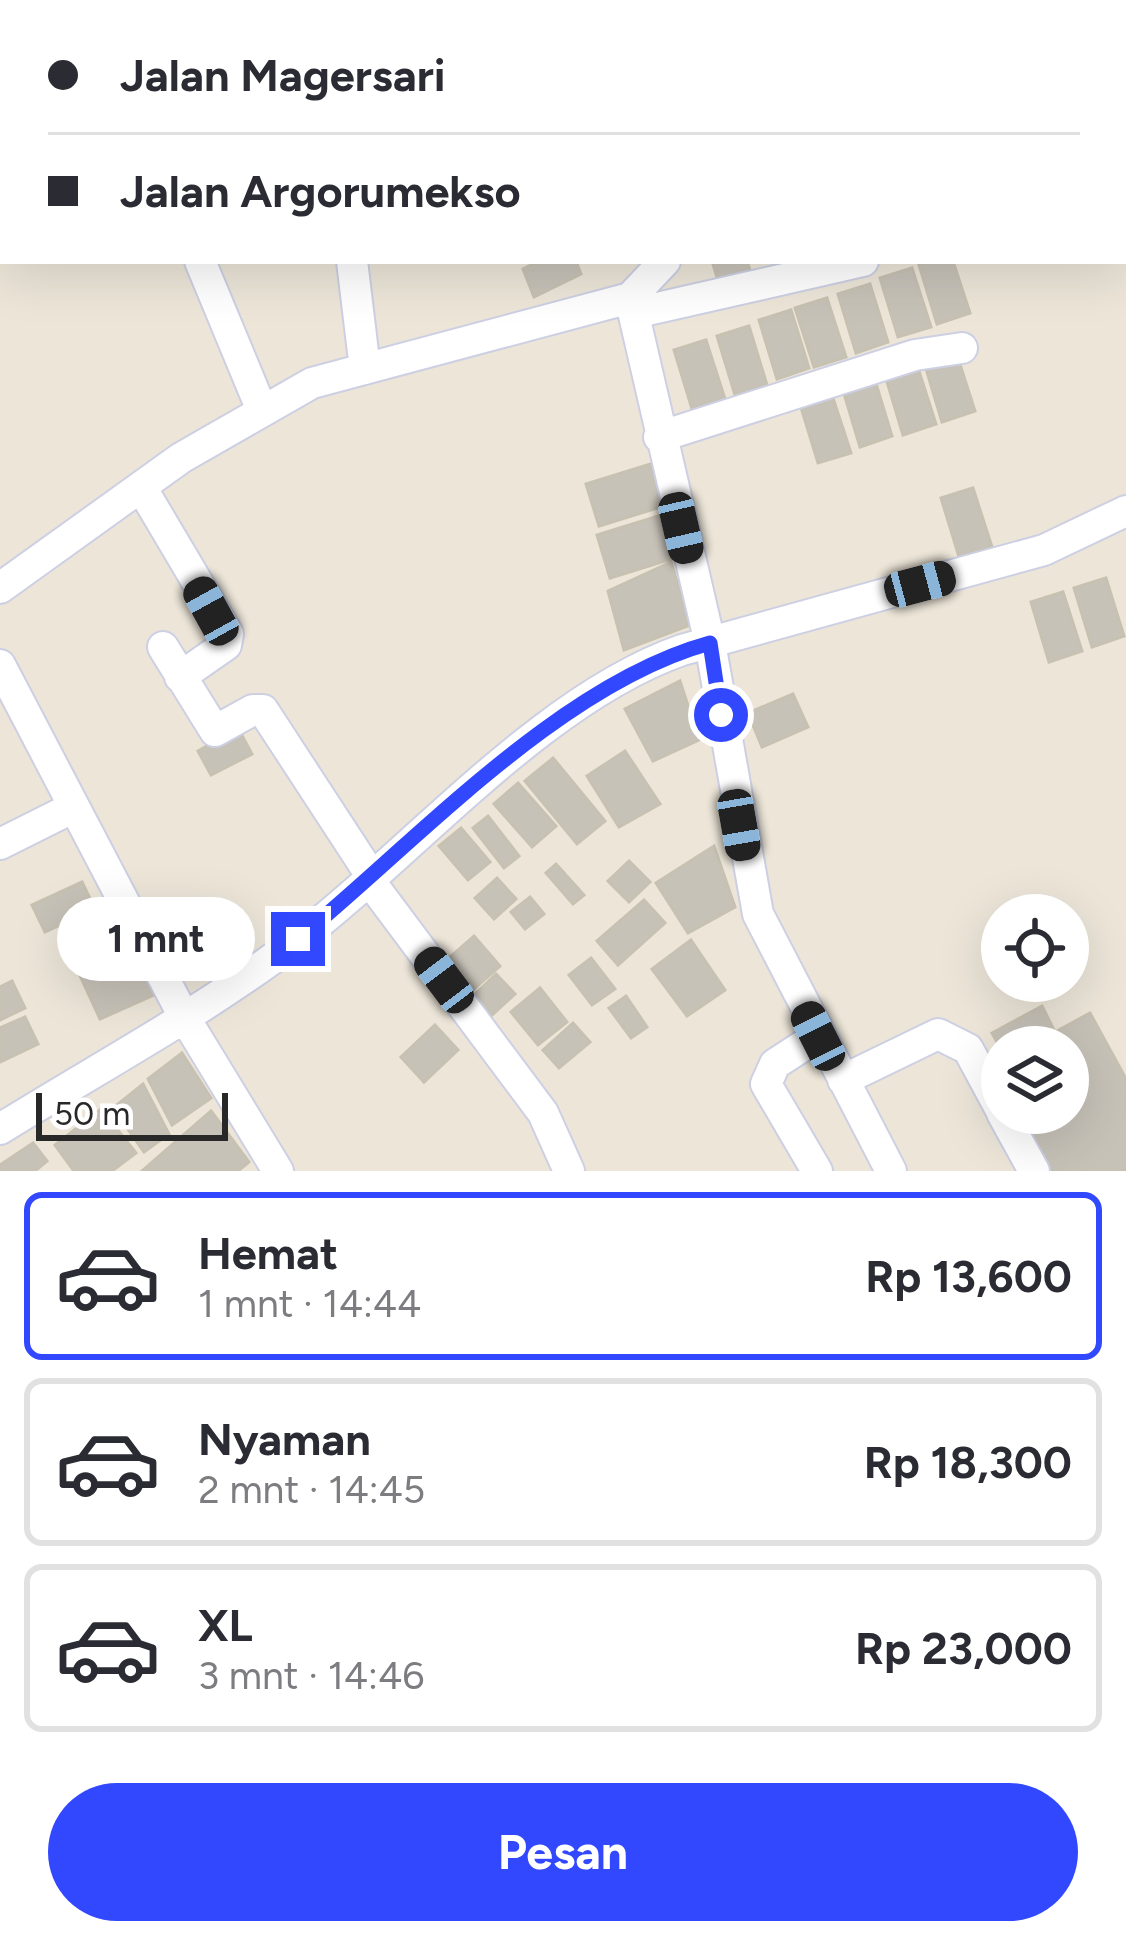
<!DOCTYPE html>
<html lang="id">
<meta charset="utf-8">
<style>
body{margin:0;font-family:Figtree,sans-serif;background:#f2f2f3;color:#2b2b33;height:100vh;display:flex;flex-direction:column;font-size:45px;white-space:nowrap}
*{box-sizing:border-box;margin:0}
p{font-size:39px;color:#7c7c81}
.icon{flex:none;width:66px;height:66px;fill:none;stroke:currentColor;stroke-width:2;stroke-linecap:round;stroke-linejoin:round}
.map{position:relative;height:1171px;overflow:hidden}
.panel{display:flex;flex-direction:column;background:#fff;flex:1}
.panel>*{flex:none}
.banner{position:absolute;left:0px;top:0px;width:1128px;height:264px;box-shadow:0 12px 48px #0002;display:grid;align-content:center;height:264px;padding:0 48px;background:#fff}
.buttons{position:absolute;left:981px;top:894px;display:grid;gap:24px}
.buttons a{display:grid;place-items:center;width:108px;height:108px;border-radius:50%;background:#fff;box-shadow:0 12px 48px #0002;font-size:60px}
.scale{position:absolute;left:36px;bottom:30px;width:192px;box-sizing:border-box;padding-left:12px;border:6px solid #282828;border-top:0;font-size:33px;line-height:42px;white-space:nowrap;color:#282828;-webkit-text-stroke:9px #fff;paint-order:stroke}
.end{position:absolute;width:54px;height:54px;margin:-27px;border:15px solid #3248ff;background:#fff;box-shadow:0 0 0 6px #fff}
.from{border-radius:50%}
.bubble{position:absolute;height:84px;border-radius:42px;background:#fff;box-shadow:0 12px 48px #0002;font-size:39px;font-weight:700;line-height:84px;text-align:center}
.car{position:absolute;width:36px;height:72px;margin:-36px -18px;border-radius:15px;box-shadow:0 0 9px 3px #0007;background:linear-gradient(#222 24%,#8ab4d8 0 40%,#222 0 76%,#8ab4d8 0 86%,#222 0)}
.banner b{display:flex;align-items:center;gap:42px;height:114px;font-size:45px}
.banner b+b{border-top:3px solid #e1e1e2}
.banner i{width:30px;height:30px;background:#2b2b33}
ul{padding:21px 0 0;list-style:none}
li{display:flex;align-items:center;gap:36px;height:168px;margin:0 24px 18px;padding:0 24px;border:6px solid #e1e1e2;border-radius:18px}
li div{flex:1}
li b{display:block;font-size:45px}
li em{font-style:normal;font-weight:700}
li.active{border-color:#3248ff}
li>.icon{width:108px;height:108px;stroke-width:1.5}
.cta{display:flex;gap:24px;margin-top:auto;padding:24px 48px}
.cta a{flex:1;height:138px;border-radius:72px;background:#3248ff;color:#fff;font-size:48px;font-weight:700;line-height:138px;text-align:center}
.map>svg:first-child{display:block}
</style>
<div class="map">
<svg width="1126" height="1171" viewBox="0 0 1126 1171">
<rect width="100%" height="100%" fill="#ece5d8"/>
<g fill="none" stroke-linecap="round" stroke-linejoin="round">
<path stroke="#60c5f9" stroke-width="8" d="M 1030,0 L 1042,3
M 260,3 L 268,0
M 1125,23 L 1126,23
M 0,201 L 3,198"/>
</g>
<path fill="#c7c2b8" stroke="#c7c1b2" stroke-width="3" d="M 539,261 L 576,261 L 581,274 L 534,297 L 523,269 Z
M 712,261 L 747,261 L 752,276 L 720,287 Z
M 932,261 L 953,261 L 970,313 L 937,324 L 919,265 Z
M 912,268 L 931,327 L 898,337 L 880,278 Z
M 870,284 L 888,342 L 856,353 L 838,294 Z
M 827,298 L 846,357 L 814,367 L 795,308 Z
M 791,310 L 809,368 L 777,379 L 759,320 Z
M 749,326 L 767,385 L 735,395 L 717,336 Z
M 706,340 L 725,399 L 692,409 L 674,350 Z
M 956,352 L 975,411 L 942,422 L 924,362 Z
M 917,365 L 936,424 L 903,435 L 885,375 Z
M 874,377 L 892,436 L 860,447 L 842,387 Z
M 832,395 L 851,453 L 818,463 L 800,404 Z
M 654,463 L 667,505 L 599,526 L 586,484 Z
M 973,488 L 992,547 L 959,557 L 941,498 Z
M 665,514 L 678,557 L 610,578 L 597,535 Z
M 671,562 L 690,625 L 624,650 L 608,591 Z
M 1106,578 L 1124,636 L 1092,647 L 1074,588 Z
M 1063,592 L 1082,651 L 1049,662 L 1031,602 Z
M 680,681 L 699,740 L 653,761 L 625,709 Z
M 793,694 L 808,727 L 762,747 L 748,713 Z
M 238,728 L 252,754 L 211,775 L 198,751 Z
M 625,751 L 660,804 L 619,827 L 587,776 Z
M 553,758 L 605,821 L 577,844 L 525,781 Z
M 518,783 L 556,826 L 532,847 L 494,804 Z
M 488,816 L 519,856 L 504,868 L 473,828 Z
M 461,828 L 490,862 L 468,880 L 439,846 Z
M 714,846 L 735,907 L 688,933 L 656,883 Z
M 629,861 L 650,882 L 629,902 L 608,881 Z
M 556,864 L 584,895 L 573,904 L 546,873 Z
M 497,878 L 516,899 L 494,919 L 475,898 Z
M 82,882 L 95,909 L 45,932 L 32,905 Z
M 530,897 L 544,914 L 525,929 L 511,912 Z
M 644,900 L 665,923 L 618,965 L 597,941 Z
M 474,936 L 500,966 L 467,995 L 441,965 Z
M 691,940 L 725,990 L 687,1016 L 652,969 Z
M 130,944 L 154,995 L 100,1019 L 77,969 Z
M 591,958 L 615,989 L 592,1005 L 569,975 Z
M 496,974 L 515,994 L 491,1016 L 473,996 Z
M 12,981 L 25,1008 L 0,1020 L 0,987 Z
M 540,988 L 567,1022 L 538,1045 L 511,1012 Z
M 626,996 L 647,1027 L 631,1038 L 609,1008 Z
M 1042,1006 L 1055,1032 L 1090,1013 L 1126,1079 L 1126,1171 L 1050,1171 L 1018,1113 L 1068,1113 L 1068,1047 L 1002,1051 L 992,1033 Z
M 25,1017 L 38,1044 L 0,1062 L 0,1028 Z
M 573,1023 L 590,1042 L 559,1068 L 543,1050 Z
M 435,1025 L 458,1050 L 424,1082 L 401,1057 Z
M 182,1053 L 211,1098 L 172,1125 L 148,1079 Z
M 143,1084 L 169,1134 L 144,1152 L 113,1108 Z
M 101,1109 L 136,1153 L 112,1171 L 74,1171 L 55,1145 Z
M 211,1111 L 249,1162 L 238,1171 L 142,1171 Z
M 33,1143 L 47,1161 L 35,1171 L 0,1171 L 0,1165 Z"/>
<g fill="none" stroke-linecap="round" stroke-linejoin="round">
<defs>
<path id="minor" d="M 306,0 L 308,3
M 200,261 L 261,408
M 352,261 L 365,369
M 630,298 L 665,261
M 635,313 L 863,261
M 659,437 L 915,355 L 962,348
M 141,487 L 228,634 L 226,645 L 180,677
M 0,588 L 181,458 L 312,383 L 630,298 L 710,643 L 758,914 L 891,1171
M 163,647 L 215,731 L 253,710 L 263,710 L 372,877
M 0,665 L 183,1015 L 278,1171
M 0,844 L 74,807
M 369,880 L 543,1113 L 569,1171
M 843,1080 L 938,1034 L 968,1049 L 1002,1112
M 1002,1113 L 1034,1171
M 0,1129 C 98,1068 203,1012 295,942 C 413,852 542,699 682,650 L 1044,550 L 1126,511
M 817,1171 L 766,1084 L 775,1064 L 818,1036"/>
</defs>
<use href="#minor" stroke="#cdd0e3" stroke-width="34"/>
<use href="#minor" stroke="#fff" stroke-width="30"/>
</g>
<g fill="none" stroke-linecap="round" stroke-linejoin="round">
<path stroke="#3248ff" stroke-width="15" d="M 298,939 C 417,841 560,684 710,643 L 721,715"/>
</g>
</svg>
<div class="buttons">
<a><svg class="icon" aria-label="locate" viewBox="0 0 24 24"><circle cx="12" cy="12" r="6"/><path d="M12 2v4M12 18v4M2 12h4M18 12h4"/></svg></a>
<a><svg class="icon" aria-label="layers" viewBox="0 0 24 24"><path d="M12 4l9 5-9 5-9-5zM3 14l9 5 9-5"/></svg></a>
</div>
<div class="scale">50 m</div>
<i class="end from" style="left:721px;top:715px"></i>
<i class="end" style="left:298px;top:939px"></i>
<div class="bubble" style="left:57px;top:897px;width:198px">1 mnt</div>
<i class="car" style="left:681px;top:528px;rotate:167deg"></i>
<i class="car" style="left:920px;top:584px;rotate:75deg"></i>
<i class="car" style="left:211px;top:611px;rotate:331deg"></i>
<i class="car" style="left:739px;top:825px;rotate:170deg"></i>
<i class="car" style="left:444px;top:980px;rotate:323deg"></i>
<i class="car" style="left:818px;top:1036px;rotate:333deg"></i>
<div class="banner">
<b><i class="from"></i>Jalan Magersari</b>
<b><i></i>Jalan Argorumekso</b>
</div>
</div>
<section class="panel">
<ul>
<li class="active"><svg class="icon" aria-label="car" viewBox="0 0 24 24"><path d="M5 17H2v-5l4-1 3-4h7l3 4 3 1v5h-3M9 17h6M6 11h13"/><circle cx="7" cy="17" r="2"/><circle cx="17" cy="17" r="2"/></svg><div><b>Hemat</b><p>1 mnt · 14:44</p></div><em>Rp 13,600</em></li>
<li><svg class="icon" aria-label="car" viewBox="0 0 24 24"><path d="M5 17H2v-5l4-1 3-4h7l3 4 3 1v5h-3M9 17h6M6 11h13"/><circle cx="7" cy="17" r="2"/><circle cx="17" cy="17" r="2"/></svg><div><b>Nyaman</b><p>2 mnt · 14:45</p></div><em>Rp 18,300</em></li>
<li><svg class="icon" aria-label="car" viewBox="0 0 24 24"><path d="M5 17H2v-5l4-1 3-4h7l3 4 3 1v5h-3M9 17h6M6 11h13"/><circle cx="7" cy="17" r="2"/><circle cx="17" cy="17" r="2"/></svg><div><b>XL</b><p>3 mnt · 14:46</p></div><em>Rp 23,000</em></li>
</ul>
<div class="cta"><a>Pesan</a></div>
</section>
